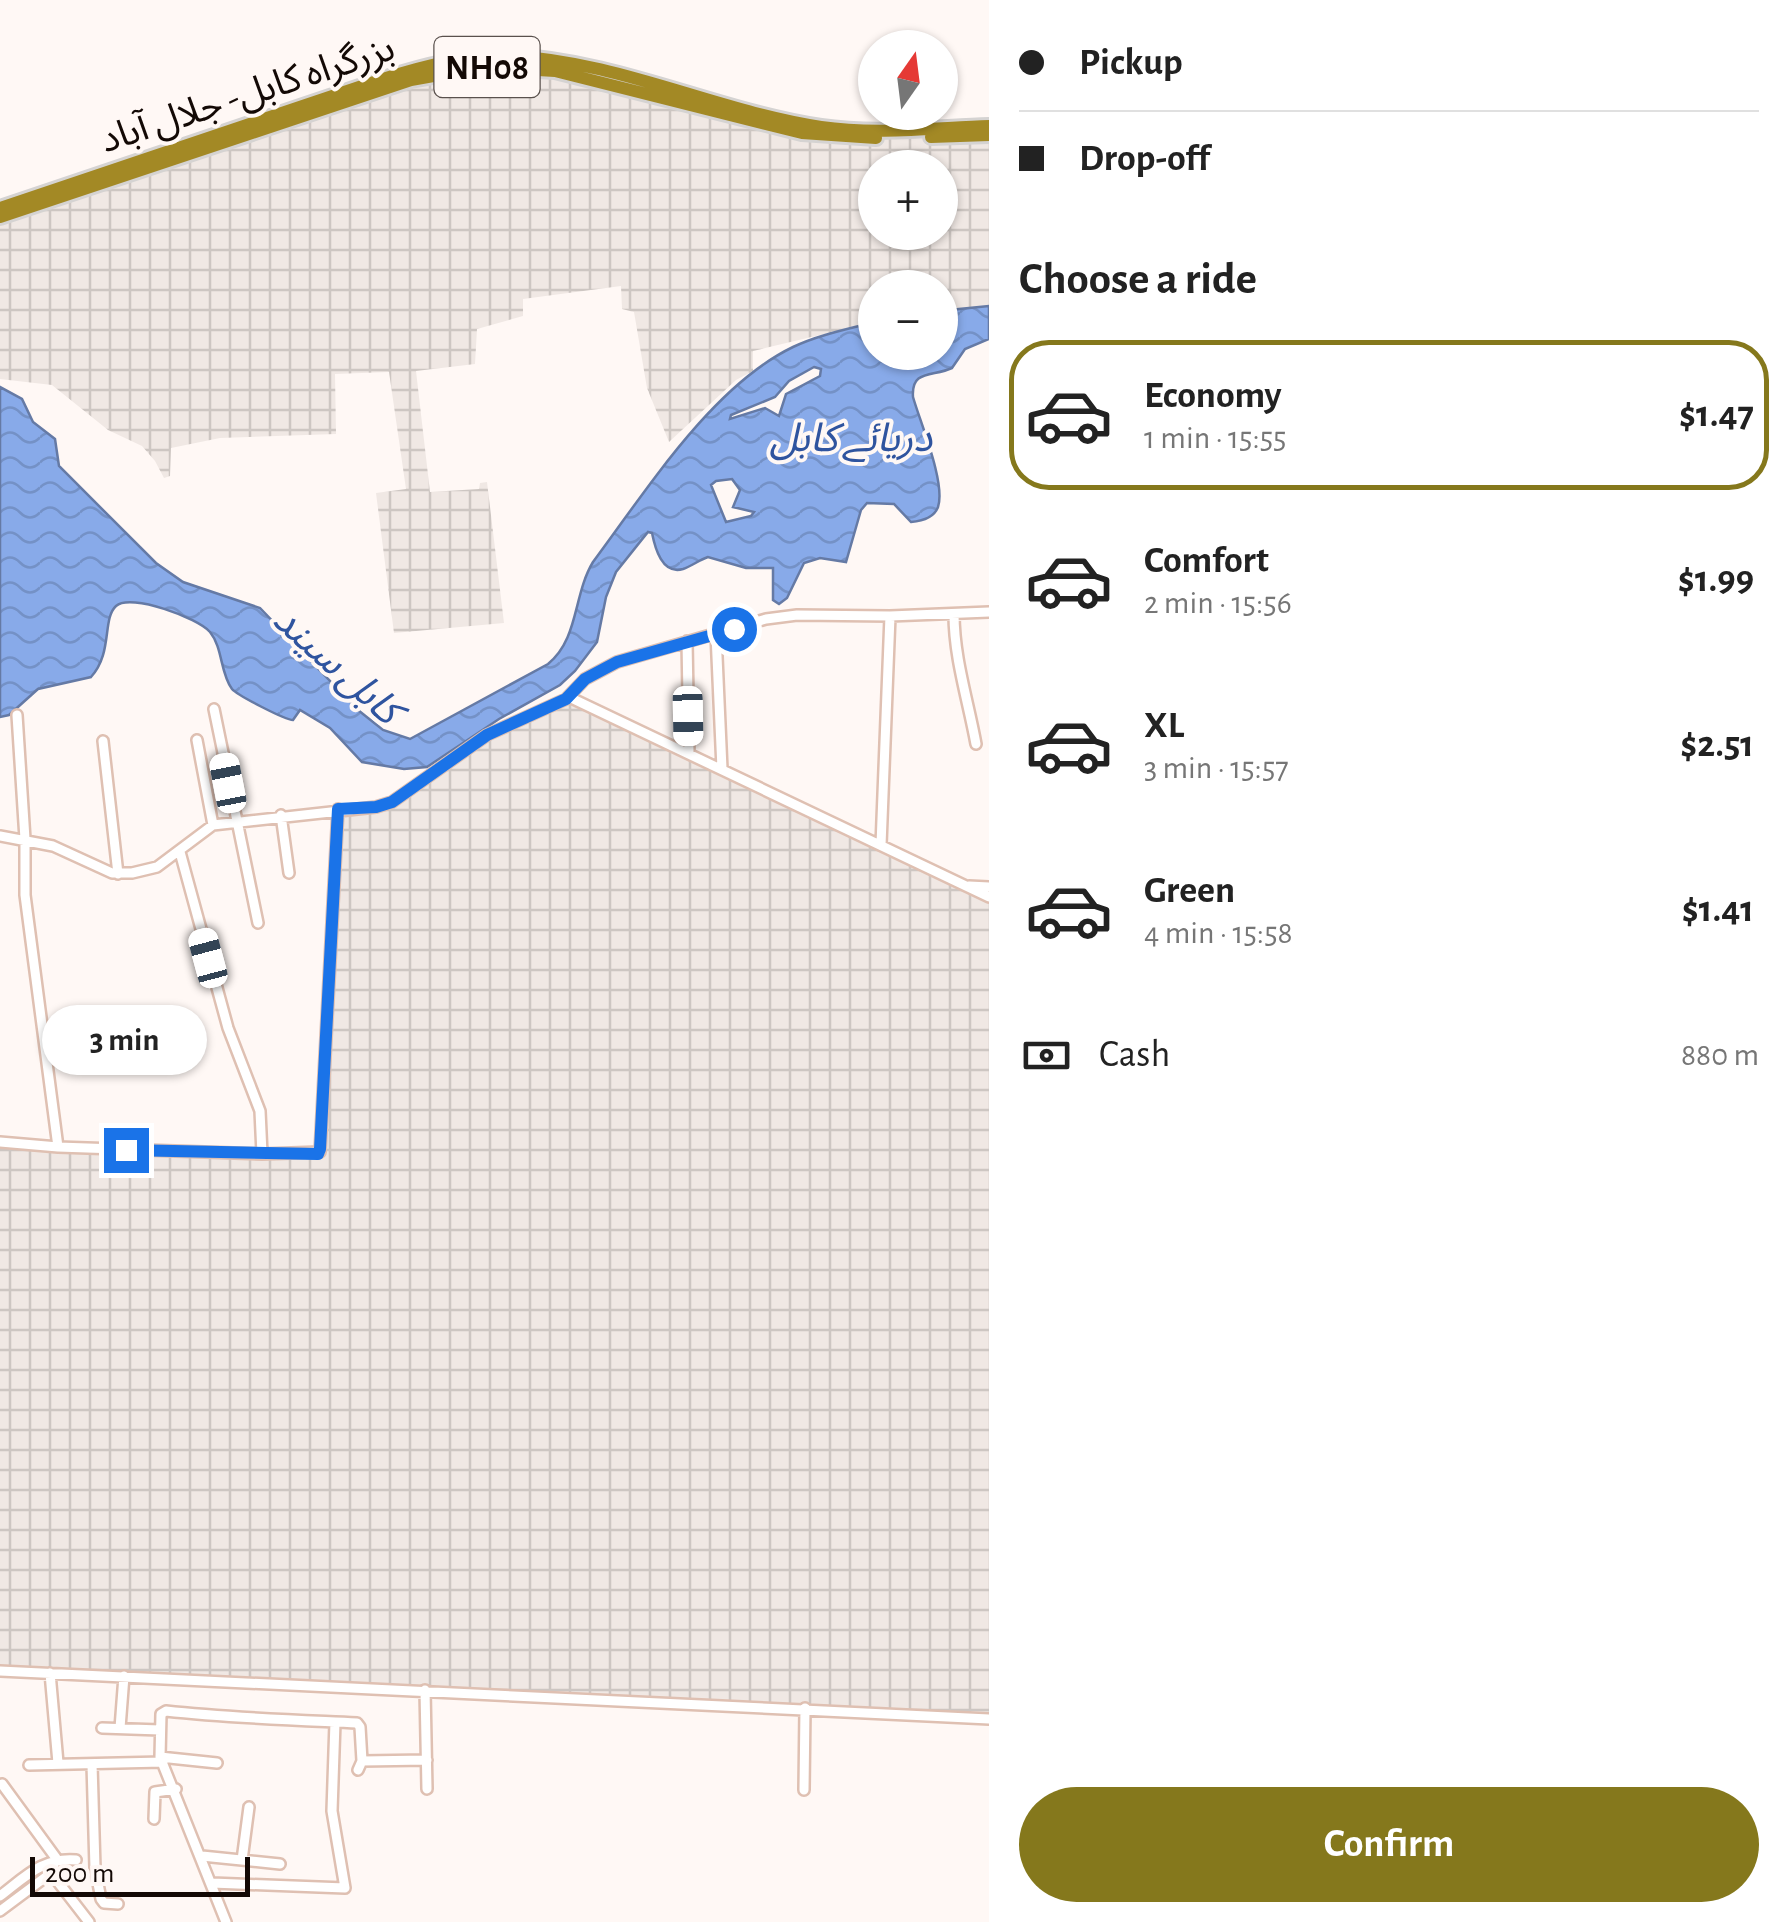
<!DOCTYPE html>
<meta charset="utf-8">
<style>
body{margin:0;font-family:"Alegreya Sans","Noto Sans Arabic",sans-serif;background:#f2f2f2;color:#222;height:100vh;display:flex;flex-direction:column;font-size:38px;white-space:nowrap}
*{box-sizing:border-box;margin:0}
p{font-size:32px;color:#767676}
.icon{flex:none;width:55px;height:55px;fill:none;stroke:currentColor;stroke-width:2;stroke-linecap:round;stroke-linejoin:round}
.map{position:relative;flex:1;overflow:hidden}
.drawer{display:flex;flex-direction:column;background:#fff;width:800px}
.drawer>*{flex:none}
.banner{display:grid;align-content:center;height:220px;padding:0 30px;background:#fff}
.needle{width:65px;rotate:14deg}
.buttons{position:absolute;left:858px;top:30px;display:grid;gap:20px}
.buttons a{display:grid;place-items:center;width:100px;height:100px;border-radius:50%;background:#fff;box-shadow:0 2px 8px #0004;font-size:50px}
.scale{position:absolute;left:30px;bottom:25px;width:220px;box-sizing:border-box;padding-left:10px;border:5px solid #130905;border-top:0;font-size:28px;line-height:35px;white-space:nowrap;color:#130905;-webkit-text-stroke:8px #fff8f5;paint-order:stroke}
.end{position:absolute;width:45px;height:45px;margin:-22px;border:12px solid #1a73e8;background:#fff;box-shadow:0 0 0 5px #fff}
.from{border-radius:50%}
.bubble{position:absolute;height:70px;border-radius:35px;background:#fff;box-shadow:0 2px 8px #0004;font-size:32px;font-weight:700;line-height:70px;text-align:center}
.car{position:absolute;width:30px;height:60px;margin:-30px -15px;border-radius:12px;box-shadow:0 0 8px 2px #0007;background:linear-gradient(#fff 24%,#345 0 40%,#fff 0 76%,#345 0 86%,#fff 0)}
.banner b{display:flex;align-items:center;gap:35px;height:95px;font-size:38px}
.banner b+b{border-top:2px solid #e0e0e0}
.banner i{width:25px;height:25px;background:#222}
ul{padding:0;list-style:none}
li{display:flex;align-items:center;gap:30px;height:150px;margin:0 20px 15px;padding:0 10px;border:5px solid transparent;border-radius:40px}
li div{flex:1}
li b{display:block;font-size:38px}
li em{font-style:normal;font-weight:700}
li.on{border-color:#85781c}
li>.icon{width:90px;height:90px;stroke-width:1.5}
h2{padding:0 30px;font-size:45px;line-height:120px}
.pay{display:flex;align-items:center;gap:25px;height:110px;padding:0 30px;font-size:38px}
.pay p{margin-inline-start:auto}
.cta{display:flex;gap:20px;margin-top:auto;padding:20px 30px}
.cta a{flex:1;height:115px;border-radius:60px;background:#85781c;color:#fff;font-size:40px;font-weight:700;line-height:115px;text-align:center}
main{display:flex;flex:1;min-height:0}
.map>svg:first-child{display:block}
</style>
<main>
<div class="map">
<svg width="989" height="1922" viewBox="0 0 989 1922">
<defs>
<pattern id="industrial-grid" width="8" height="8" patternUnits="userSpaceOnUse" patternTransform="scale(2.5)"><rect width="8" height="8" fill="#f0e8e4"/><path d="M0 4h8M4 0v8" fill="none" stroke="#cdc6c2"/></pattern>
<pattern id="water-waves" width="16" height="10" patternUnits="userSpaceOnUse" patternTransform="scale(2.5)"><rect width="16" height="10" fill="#88aae9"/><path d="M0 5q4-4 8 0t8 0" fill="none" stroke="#7491c6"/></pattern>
</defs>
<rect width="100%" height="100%" fill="#fff8f5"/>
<path fill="url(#industrial-grid)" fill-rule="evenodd" d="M 516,67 L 853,138 L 989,135 L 989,306 L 940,311 L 940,288 L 875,288 L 875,322 L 753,351 L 753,371 L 736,380 L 669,442 L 647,388 L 634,312 L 622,309 L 621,286 L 523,299 L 523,316 L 477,329 L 475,364 L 416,371 L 430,492 L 479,489 L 480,483 L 487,482 L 504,623 L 394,633 L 376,493 L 406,489 L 389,372 L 335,374 L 336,434 L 220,438 L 171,448 L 170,476 L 164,478 L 155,461 L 142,446 L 108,430 L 52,385 L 0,379 L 0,217 L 411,80 ZM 875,168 L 940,168 L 940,232 L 875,232 Z
M 566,699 L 989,903 L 989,1722 L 0,1675 L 0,1146 L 317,1154 L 338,809 L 392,802 L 487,735 Z"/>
<path fill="url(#water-waves)" stroke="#657aa5" stroke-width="2.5" fill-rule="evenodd" d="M 989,306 L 989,339 L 965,349 L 952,368 C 933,377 911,369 913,397 C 920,422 946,483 938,507 C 934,518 922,521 911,522 L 894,504 L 867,503 L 861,510 L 846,562 L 820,558 L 804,563 L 787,598 L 779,604 L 773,600 L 773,568 L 746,568 L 708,557 C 699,560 692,566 683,569 C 662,575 655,548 652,533 L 648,532 L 616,572 L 606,597 L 597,642 L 575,671 L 560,685 L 499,719 L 427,767 L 404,769 L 362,762 L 330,728 L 300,710 L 293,720 C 285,720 237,695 232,689 C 220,673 223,648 210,632 C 198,618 131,593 116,606 C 102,619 113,653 91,677 L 38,689 L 9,715 L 0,717 L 0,387 L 22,399 L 33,422 L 55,439 L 59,466 L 156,563 L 183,582 L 260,608 L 358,710 L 383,730 L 410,739 L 548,664 C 579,639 573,595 593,562 C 646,491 712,386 793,347 C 818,335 848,329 875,322 L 875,352 L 940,352 L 940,311 ZM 814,367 L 821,369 L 820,376 L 786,394 L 779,416 L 765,408 L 730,419 L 731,415 L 775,397 L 789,381 ZM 732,479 L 740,490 L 733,507 L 754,512 L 751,516 L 726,522 L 711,485 L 716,481 Z"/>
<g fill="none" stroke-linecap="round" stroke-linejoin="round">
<defs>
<path id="minor" d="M 954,614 C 954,658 968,700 976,744
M 716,634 L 722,769
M 687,641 L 689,753
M 569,697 L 989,897
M 214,709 L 258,923
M 17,715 L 25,839 L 25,895 L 58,1147
M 197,740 L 213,825
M 103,741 L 118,874
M 281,815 L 289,873
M 0,836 L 53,846 L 112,873 L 132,873 L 157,867 L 213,825 L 376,807 L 392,802 L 487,735 L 566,699 L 585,679 L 617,662 L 766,619 L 797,615 L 890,616 L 989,612
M 881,845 L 890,616
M 180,852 L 228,1028 L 260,1111 L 262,1154
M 969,886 L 989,887
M 0,1142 L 58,1147 L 262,1154 L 320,1152 L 338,809
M 0,1671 L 989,1719
M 50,1673 L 58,1763
M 425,1690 L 427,1789
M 102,1728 L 160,1730
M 120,1728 L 124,1676
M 160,1757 L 217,1763
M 362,1761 L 427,1760
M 92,1764 L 95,1868 L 101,1899 L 104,1903 L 118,1904
M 29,1765 L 163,1762
M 2,1784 L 56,1858
M 804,1790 L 805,1708
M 154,1819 L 155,1792 L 176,1789
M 202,1856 L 280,1864
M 242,1860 L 249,1807
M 48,1869 L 89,1922
M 212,1883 L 345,1888 L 332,1811 L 335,1722
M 0,1896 C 25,1877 43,1857 76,1860
M 0,1911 L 51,1873 L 56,1858
M 226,1922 L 160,1757 L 161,1714 L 166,1711 C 229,1718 293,1720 357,1723 L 360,1727 L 362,1761 L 358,1770"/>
<path id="highway" d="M 931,137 L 989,135
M 0,208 L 383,79 C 424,66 466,55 510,56 C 618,61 716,111 821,127 C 876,135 934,128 989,126
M 0,217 L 411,80 L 484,67 L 555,71 L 802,133 L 876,138"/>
</defs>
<use href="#minor" stroke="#dfc0b2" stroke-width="14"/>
<use href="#highway" stroke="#d5d3d2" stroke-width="18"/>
<use href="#minor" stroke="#fff" stroke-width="9"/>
<use href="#highway" stroke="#a38925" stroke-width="12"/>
</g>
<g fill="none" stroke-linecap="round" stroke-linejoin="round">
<path stroke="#1a73e8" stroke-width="12" d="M 126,1150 L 318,1154 L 320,1149 L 338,809 L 376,807 L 392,802 L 487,735 L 566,699 L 585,679 L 617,662 L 734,629"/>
</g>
<g text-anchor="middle" stroke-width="8" stroke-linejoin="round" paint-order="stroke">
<rect fill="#fff8f5" stroke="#5a514d" stroke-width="2.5" x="434.5" y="37" width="105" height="60" rx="8"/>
<g font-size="35" font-weight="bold" fill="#130905">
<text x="487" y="79">NH08</text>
</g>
<g font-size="38" fill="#130905" stroke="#fff8f5">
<text transform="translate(247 93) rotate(-18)" y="13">بزرگراه کابل- جلال آباد</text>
</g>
<g font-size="40" font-style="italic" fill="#2f549f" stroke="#fff8f5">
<text x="851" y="451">دریائے کابل</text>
<text transform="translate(338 664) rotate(42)" y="14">کابل سيند</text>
</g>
</g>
</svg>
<div class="buttons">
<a><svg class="needle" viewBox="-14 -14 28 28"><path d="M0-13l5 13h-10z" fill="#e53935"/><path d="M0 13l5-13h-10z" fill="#767676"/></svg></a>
<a>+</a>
<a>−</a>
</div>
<div class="scale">200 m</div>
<i class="end from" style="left:734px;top:629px"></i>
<i class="end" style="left:126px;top:1150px"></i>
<div class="bubble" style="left:42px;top:1005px;width:165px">3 min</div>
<i class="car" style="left:688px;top:716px;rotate:179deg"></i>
<i class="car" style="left:228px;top:783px;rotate:349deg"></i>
<i class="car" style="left:208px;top:958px;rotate:345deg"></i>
</div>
<section class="drawer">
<div class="banner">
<b><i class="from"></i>Pickup</b>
<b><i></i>Drop-off</b>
</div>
<h2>Choose a ride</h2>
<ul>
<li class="on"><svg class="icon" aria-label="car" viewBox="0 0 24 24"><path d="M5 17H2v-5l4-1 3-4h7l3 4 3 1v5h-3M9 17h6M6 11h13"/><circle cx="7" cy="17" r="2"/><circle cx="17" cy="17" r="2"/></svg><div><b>Economy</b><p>1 min · 15:55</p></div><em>$1.47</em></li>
<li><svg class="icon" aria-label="car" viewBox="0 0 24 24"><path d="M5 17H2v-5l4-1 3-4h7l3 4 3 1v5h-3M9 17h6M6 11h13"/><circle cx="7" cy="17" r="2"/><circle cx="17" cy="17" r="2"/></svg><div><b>Comfort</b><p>2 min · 15:56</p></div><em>$1.99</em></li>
<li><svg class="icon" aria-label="car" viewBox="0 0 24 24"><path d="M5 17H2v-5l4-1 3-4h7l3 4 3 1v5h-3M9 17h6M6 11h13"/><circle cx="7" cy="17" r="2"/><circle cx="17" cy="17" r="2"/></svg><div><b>XL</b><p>3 min · 15:57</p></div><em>$2.51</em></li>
<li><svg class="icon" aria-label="car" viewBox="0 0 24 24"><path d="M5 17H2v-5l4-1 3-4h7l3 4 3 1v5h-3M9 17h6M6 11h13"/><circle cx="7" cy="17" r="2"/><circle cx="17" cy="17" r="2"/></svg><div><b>Green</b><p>4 min · 15:58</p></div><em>$1.41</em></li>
</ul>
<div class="pay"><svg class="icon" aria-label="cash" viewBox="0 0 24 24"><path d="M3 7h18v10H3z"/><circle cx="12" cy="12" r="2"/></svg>Cash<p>880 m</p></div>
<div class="cta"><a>Confirm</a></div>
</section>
</main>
